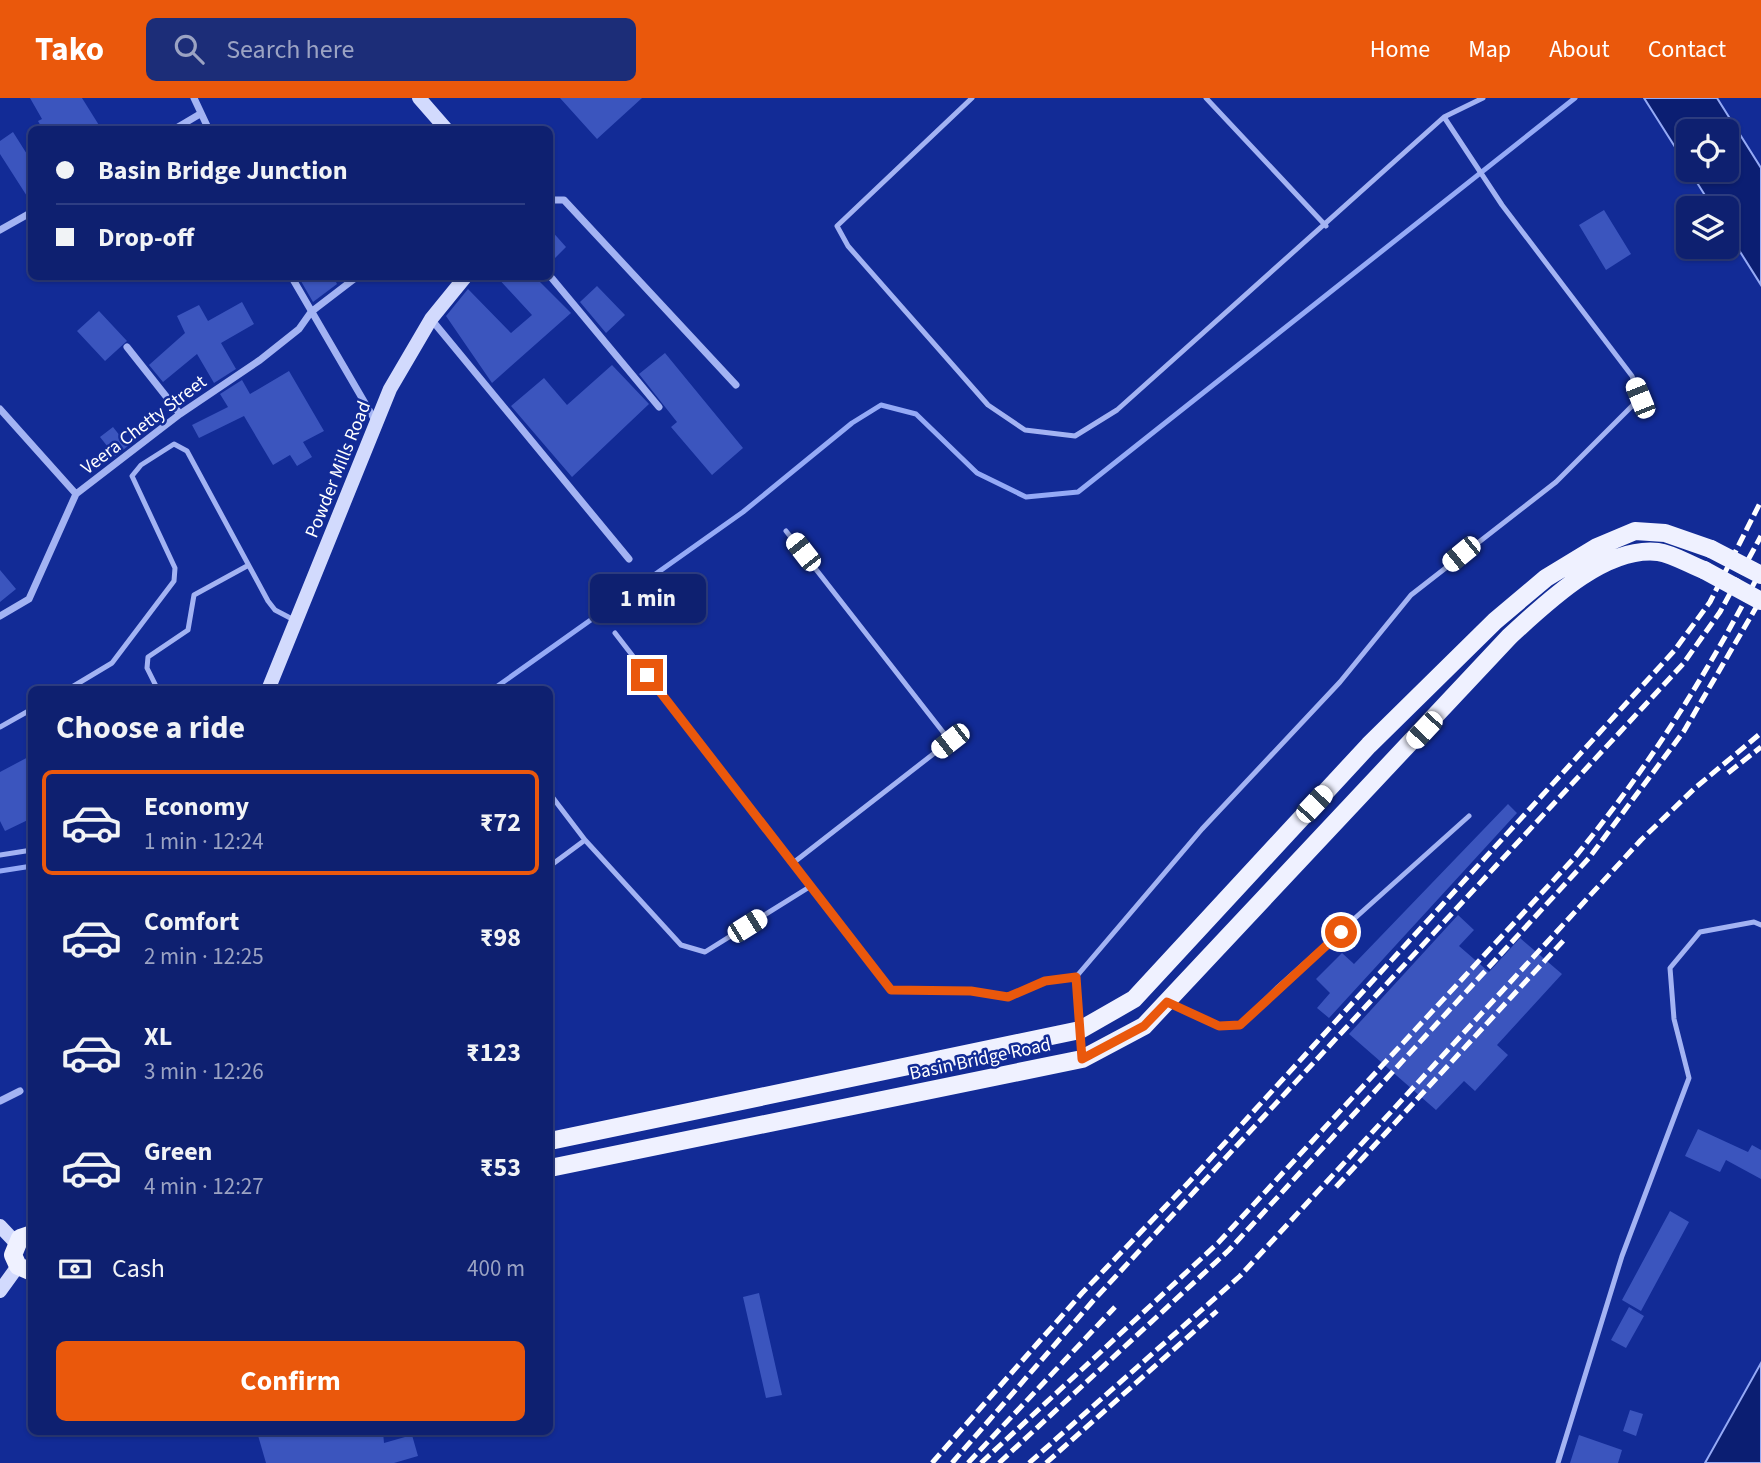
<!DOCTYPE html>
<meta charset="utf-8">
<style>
body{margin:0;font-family:"Source Sans 3",sans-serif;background:#1c2d78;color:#f1f3f6;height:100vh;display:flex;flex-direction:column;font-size:26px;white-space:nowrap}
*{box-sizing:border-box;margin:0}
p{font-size:23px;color:#9ba3c3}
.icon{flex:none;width:38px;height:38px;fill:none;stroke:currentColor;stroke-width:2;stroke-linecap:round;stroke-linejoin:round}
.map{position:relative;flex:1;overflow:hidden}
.details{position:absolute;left:28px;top:588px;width:525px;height:749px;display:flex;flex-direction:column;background:#0e2070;border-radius:10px;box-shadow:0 2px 5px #0004,0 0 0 2px #2e3e83}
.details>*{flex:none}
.guide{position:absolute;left:28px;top:28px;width:525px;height:154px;border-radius:10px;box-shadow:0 2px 5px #0004,0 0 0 2px #2e3e83;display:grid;align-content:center;height:154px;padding:0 28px;background:#0e2070}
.fabs{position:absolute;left:1676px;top:21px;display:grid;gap:14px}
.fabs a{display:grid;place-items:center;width:63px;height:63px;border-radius:10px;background:#0e2070;box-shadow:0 2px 5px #0004,0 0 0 2px #2e3e83;font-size:35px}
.end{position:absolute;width:32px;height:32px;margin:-16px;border:9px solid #ea580c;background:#fff;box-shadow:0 0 0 4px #fff}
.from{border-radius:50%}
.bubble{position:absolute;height:49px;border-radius:10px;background:#0e2070;box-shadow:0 2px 5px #0004,0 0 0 2px #2e3e83;font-size:23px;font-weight:700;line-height:49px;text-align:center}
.car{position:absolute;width:21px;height:42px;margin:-21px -10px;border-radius:9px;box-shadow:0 0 5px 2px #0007;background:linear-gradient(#fff 24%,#345 0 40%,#fff 0 76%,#345 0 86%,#fff 0)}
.guide b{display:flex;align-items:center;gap:24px;height:66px;font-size:26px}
.guide b+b{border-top:2px solid #2e3e83}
.guide i{width:18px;height:18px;background:#f1f3f6}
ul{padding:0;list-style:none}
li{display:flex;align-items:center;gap:21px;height:105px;margin:0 14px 10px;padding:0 14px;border:4px solid transparent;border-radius:10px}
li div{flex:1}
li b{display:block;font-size:26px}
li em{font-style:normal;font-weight:700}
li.current{border-color:#ea580c}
li>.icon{width:63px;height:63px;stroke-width:1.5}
h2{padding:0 28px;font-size:32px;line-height:84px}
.pay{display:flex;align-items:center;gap:18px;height:77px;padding:0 28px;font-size:26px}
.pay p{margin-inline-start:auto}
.action{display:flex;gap:14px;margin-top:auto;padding:14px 28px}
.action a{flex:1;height:80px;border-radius:10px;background:#ea580c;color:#fff;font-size:28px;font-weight:700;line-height:80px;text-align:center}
header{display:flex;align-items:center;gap:42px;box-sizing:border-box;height:98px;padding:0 35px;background:#ea580c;color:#fff}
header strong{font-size:33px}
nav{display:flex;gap:38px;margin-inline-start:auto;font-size:24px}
.search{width:490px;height:63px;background:#1c2d78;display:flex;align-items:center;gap:18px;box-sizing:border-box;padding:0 24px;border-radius:10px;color:#9ba3c3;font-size:26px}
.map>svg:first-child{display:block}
</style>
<header>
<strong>Tako</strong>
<div class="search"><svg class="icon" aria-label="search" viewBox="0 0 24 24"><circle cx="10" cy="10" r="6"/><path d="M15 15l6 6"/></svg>Search here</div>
<nav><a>Home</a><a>Map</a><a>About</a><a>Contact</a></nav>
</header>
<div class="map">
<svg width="1761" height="1365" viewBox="0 0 1761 1365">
<rect width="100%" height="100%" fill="#122b96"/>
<path fill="#0b1e72" stroke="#95aaf6" stroke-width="2" d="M 1644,0 L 1717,0 L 1761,70 L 1761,187 L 1727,133 L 1727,110 L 1713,110 L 1689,72 L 1727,72 L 1727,33 L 1689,33 L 1689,71 Z
M 1761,1265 L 1761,1365 L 1705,1365 Z"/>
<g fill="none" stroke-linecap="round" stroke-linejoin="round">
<path stroke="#95aaf6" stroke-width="5" d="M 492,592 L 743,414 L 852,325 L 881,307 L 916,316 L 977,375 L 1026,399 L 1078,394 L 1575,0
M 0,773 L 32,768"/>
</g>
<path fill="#3b55be" d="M 30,0 L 82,0 L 102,32 L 43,32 L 38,23 L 42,21 Z
M 560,0 L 642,0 L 597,41 Z
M 13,34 L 32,64 L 32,106 L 0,56 L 0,43 Z
M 1604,112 L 1631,156 L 1606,172 L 1579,127 Z
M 550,131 L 566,149 L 550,165 Z
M 298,178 L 333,178 L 337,186 L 313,204 Z
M 496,178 L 534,178 L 571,215 L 492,285 L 446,218 L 468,191 L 511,235 L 532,217 Z
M 597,188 L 625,217 L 606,235 L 580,204 Z
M 242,204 L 254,226 L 221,245 L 236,271 L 214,285 L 197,256 L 163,284 L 149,267 L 185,235 L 177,218 L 199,207 L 208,223 Z
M 99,213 L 127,243 L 105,263 L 77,233 Z
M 665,255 L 743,350 L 712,377 L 671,329 L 677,324 L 639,276 Z
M 612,267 L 649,306 L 572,379 L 511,308 L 544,280 L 567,307 Z
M 289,273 L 324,333 L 303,344 L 312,359 L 297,368 L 290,357 L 273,367 L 244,318 L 199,340 L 192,327 L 228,309 L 220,296 L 242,282 L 250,296 Z
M 113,329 L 128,348 L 115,358 L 100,339 Z
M 0,472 L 16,491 L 0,504 Z
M 32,657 L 32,720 L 5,733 L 0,723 L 0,674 Z
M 1508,706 L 1517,715 L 1329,920 L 1317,910 L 1330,895 L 1316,881 L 1342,855 L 1354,866 Z
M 1458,817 L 1474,832 L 1459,848 L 1489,874 L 1520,840 L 1562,876 L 1497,947 L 1508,957 L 1475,993 L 1464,983 L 1436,1012 L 1349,936 Z
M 1698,1031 L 1748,1054 L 1752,1047 L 1761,1052 L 1761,1081 L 1726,1062 L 1720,1074 L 1685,1058 Z
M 1670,1113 L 1689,1124 L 1641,1213 L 1622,1202 Z
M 759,1195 L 782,1297 L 766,1300 L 743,1199 Z
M 1629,1209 L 1644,1218 L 1626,1250 L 1611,1242 Z
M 1630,1312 L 1643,1316 L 1636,1338 L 1623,1333 Z
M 257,1334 L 383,1334 L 384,1345 L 412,1337 L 418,1358 L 394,1365 L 266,1365 Z
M 1579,1337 L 1622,1352 L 1618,1365 L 1570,1365 Z"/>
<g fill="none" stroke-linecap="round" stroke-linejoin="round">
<path stroke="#a3b3f3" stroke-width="5" d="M 972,0 L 837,128 L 848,148 L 988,307 L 1025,332 L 1075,338 L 1117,312 L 1444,19 L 1483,0
M 1206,0 L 1326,128
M 786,433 L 950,643 L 793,765
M 615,535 L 891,892 L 971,893 L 1008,899 L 1045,883 L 1076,879
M 67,592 L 112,565 L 174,483 L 175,470 L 132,378 L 141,367 L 174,346 L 187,353 L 268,503 L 275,512 L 296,523
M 158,592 L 147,570 L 148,559 L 188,532 L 194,497 L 247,468
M 0,629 L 32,611
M 550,696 L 585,742 L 550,768
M 585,742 L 681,847 L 705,854 L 811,788
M 0,757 L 32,752
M 1170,905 L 1219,928 L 1240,927 L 1278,889 L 1469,718
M 1082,957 L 1076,879 L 1202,731 L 1340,584 L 1411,497 L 1556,384 L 1640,300 L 1632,278 L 1502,107 L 1444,19
M 1558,1365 L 1622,1158 L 1689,980 L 1674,921 L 1670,870 L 1700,834 L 1754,824 L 1761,827"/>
<path stroke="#a3b3f3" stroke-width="7" d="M 194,0 L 209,32
M 173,32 L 200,16
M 550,102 L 564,102 L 736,287
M 0,132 L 32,114
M 291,178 L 376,324
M 550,178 L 659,309
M 431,221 L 629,461
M 127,249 L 180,316
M 0,311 L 76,396
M 0,518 L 29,501 L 76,396 L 180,316 L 260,262 L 299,231 L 311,214 L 358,178
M 0,1003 L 20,993"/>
<path stroke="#d2dafd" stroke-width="14" d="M 419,0 L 447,32
M 268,592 L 390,291 L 431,221 L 466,178
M 0,1128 L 16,1145
M 0,1193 L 18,1168"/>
<path stroke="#eff1ff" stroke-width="18" d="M 550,1043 L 1080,932 L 1134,901 L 1369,647 L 1495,523 L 1546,480 L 1597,449 L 1635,433 L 1665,435 L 1711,451
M 550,1070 L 1082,961 L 1144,928 L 1509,539 C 1546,505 1604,448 1658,454 C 1673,456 1690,467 1704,472
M 32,1136 L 20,1140 L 13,1157 L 18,1168 L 32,1174"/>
<path stroke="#fff" stroke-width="5" stroke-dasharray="12 5" stroke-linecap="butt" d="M 1728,675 L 1761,649
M 1336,1089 L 1564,842
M 932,1365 L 1082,1195 L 1189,1084 L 1674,553 L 1710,504 L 1761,403
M 952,1365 L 1092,1204 L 1683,566 L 1720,514 L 1761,438
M 968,1365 L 1115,1209
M 981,1365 L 1218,1145 L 1575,759 C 1649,669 1708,575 1761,472
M 999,1365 L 1229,1152 L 1589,760 L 1684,633 L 1761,501
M 1029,1365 L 1240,1178 L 1641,742 L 1695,690 L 1761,635
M 1046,1365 L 1217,1213"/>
<path stroke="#eff1ff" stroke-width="18" d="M 1711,451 L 1761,477
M 1704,472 L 1761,503"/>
</g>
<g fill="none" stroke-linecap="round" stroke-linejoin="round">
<path stroke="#ea580c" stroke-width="9" d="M 647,577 L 891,892 L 971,893 L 1008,899 L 1045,883 L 1076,879 L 1082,961 L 1144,928 L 1167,904 L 1219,928 L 1240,927 L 1341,834"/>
</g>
<g text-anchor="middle" stroke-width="5" stroke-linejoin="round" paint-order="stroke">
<g font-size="19" fill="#fff" stroke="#122b96">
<text transform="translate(143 326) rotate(-37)" y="7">Veera Chetty Street</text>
<text transform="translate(337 371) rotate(-68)" y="7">Powder Mills Road</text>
<text transform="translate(980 960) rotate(-12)" y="7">Basin Bridge Road</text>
</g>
</g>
</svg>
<div class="fabs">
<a><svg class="icon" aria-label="locate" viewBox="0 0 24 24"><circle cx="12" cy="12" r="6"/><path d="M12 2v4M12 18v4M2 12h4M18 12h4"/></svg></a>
<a><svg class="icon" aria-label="layers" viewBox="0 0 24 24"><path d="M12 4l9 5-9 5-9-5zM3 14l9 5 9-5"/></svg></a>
</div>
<i class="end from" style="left:1341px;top:834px"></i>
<i class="end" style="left:647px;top:577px"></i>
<div class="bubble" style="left:590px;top:476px;width:116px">1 min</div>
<i class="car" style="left:1640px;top:300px;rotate:338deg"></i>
<i class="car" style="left:803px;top:454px;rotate:322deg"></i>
<i class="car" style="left:1461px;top:456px;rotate:231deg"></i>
<i class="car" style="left:1424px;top:632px;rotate:223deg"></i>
<i class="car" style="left:950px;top:643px;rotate:232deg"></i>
<i class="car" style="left:1314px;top:706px;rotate:43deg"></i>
<i class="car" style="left:747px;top:828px;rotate:58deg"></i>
<div class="guide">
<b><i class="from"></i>Basin Bridge Junction</b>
<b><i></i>Drop-off</b>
</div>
<section class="details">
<h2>Choose a ride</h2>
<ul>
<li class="current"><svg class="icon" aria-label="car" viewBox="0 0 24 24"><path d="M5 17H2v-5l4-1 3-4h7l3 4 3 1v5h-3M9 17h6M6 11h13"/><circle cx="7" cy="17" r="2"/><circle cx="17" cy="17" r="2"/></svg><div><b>Economy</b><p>1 min · 12:24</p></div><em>₹72</em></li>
<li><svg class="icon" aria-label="car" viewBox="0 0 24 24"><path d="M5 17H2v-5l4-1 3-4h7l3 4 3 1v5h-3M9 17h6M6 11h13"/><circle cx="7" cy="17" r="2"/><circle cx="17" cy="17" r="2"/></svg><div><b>Comfort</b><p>2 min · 12:25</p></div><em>₹98</em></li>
<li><svg class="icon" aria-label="car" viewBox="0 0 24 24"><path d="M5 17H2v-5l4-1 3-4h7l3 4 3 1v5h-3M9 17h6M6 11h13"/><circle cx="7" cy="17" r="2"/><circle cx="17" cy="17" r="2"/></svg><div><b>XL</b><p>3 min · 12:26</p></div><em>₹123</em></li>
<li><svg class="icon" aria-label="car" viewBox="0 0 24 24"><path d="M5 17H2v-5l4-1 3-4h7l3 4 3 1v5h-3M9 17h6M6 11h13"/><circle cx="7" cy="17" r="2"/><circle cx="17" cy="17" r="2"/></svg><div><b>Green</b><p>4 min · 12:27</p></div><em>₹53</em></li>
</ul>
<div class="pay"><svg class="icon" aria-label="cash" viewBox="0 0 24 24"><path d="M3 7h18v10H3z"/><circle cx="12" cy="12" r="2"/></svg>Cash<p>400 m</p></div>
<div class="action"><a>Confirm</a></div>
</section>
</div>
